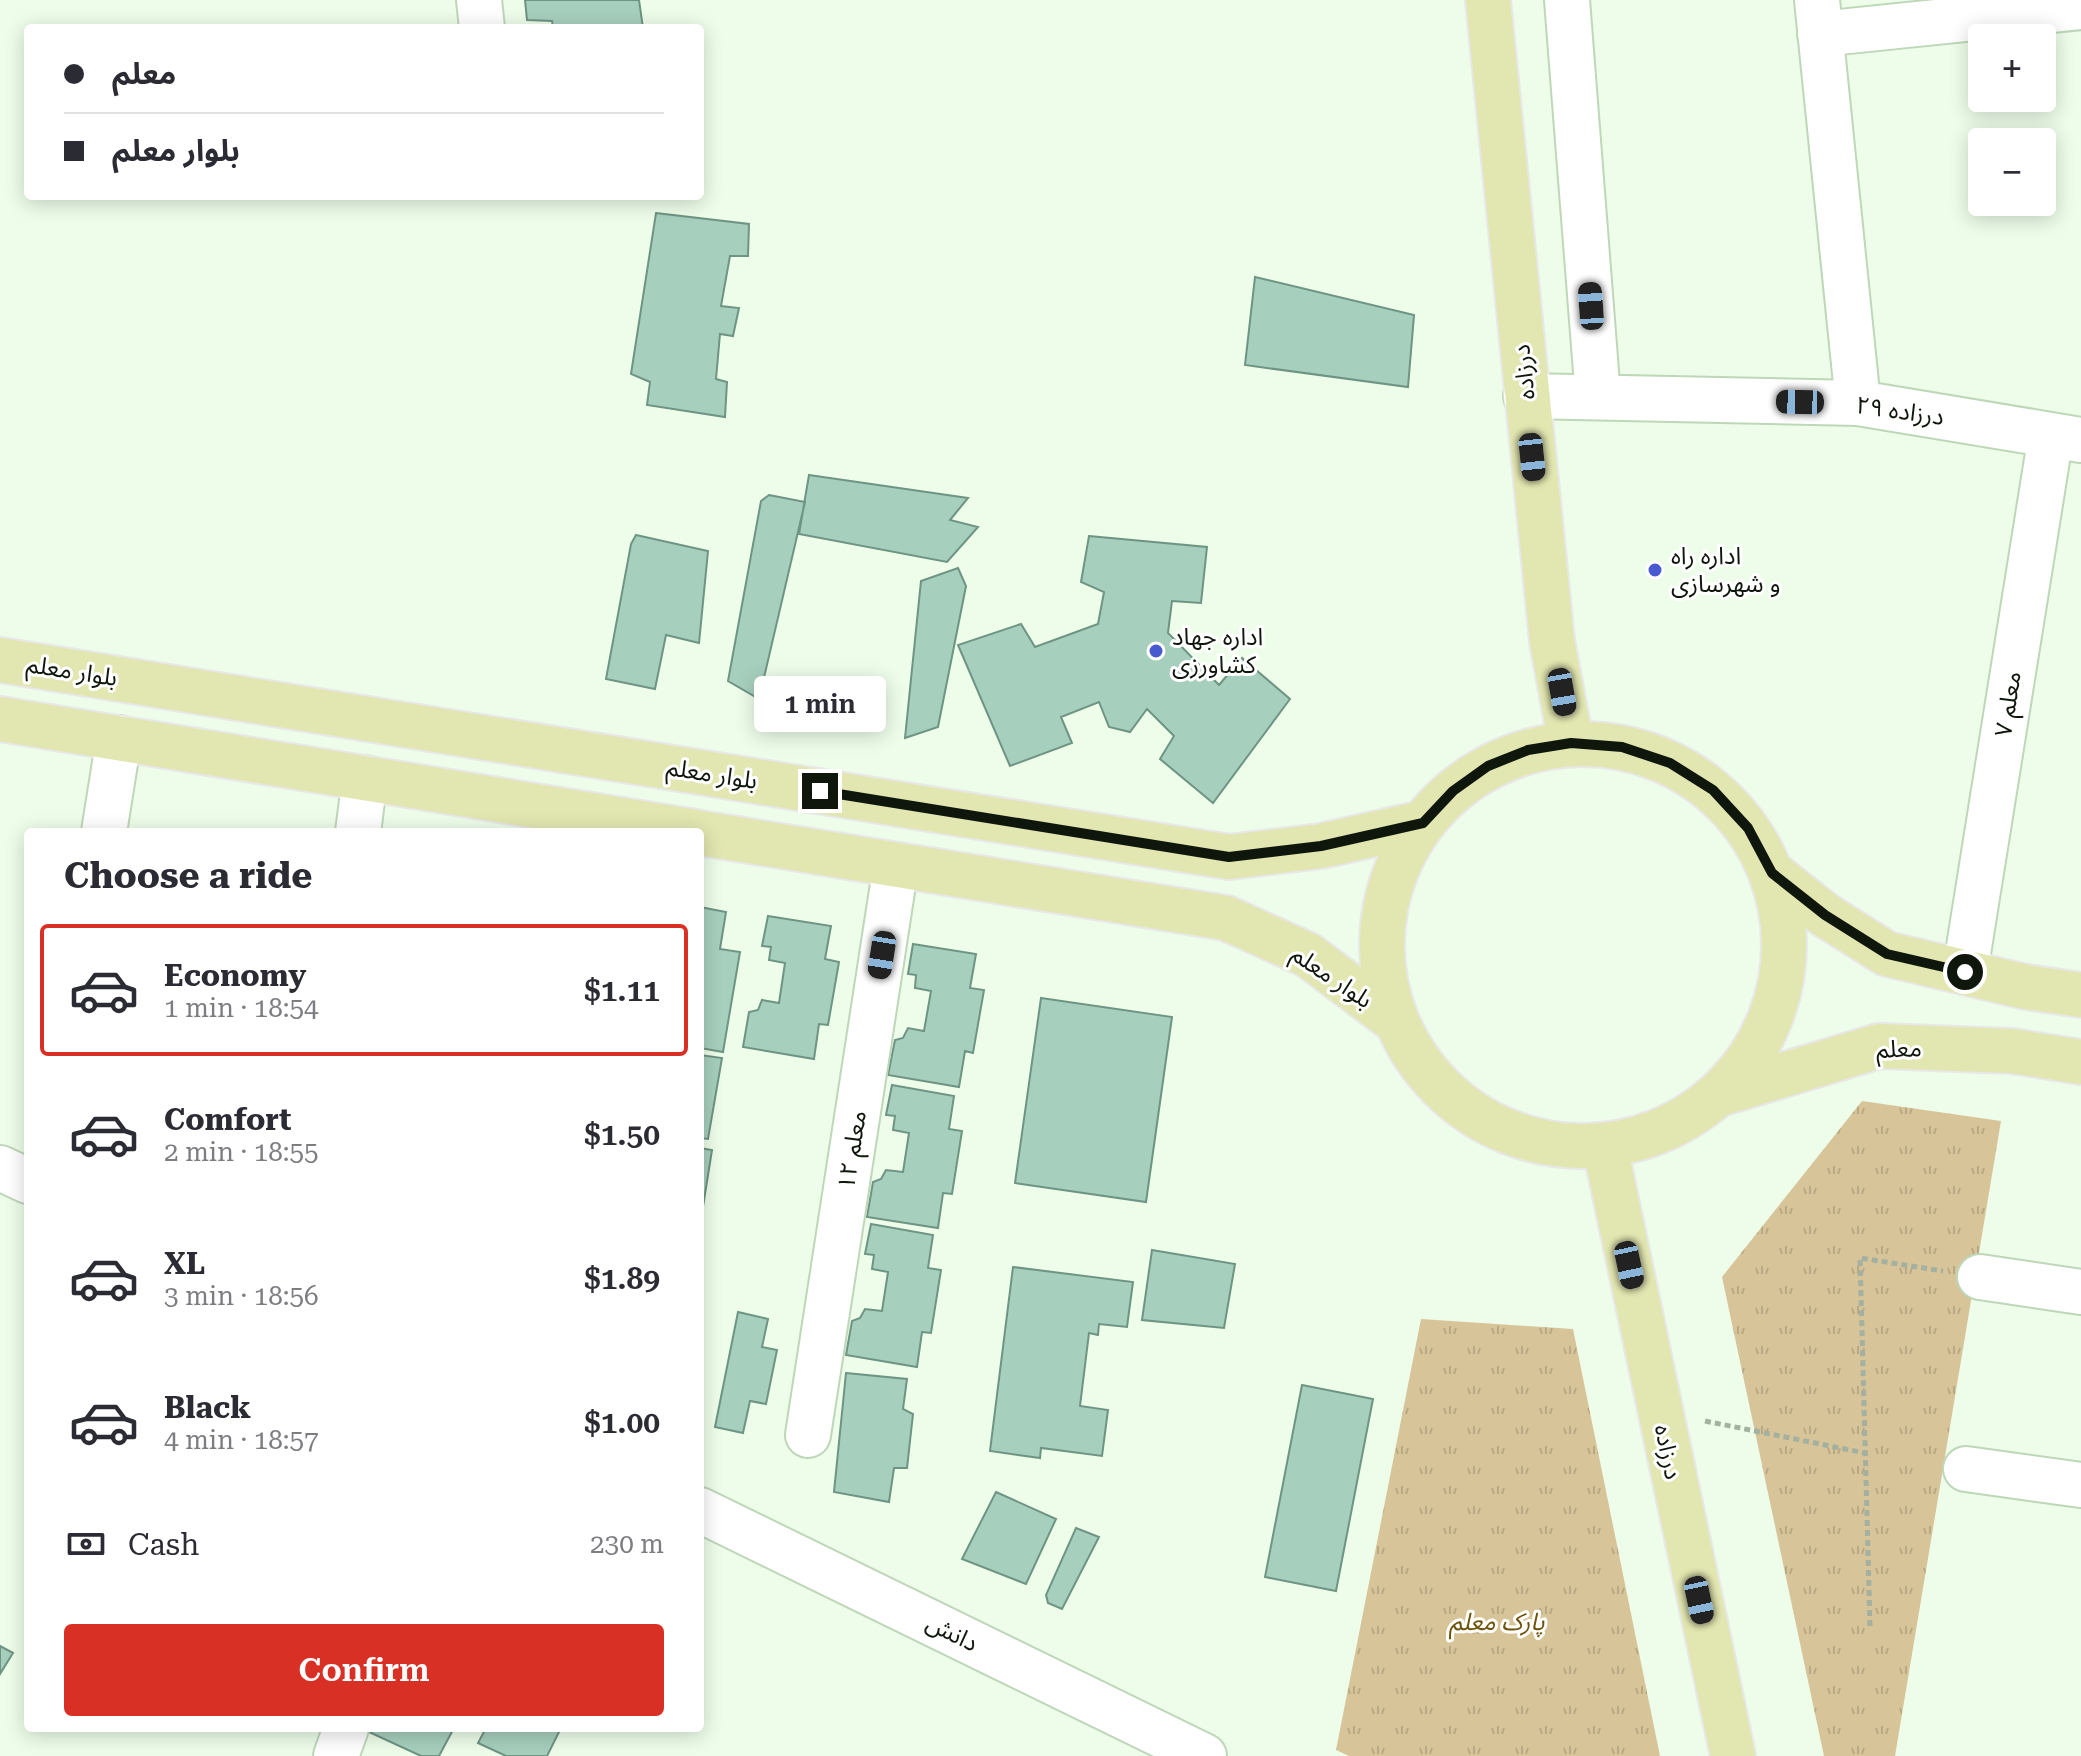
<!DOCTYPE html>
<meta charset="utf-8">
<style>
body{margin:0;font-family:"Roboto Serif","Noto Sans Arabic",serif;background:#f2f2f3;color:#2b2b33;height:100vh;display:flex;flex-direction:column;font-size:30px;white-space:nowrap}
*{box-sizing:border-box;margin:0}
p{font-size:26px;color:#7c7c81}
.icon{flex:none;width:44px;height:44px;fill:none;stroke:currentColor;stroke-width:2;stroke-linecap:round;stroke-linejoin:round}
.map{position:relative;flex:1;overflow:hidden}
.details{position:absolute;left:24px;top:828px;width:680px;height:904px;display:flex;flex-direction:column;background:#fff;border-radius:8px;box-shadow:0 4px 20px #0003}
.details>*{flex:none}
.guide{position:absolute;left:24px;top:24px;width:680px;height:176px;border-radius:8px;box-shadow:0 4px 20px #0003;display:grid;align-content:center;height:176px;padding:0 40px;background:#fff}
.buttons{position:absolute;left:1968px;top:24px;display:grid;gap:16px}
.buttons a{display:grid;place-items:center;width:88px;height:88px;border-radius:8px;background:#fff;box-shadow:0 4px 20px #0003;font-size:40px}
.end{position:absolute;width:36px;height:36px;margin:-18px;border:10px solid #0f170c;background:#fff;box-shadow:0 0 0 4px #fff}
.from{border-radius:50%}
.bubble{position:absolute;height:56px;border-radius:8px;background:#fff;box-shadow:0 4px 20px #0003;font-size:26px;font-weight:600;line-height:56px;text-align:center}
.car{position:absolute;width:24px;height:48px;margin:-24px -12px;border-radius:10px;box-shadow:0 0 6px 2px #0007;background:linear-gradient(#222 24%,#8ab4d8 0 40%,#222 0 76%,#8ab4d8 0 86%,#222 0)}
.guide b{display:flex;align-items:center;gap:28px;height:76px;font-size:30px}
.guide b+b{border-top:2px solid #e1e1e2}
.guide i{width:20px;height:20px;background:#2b2b33}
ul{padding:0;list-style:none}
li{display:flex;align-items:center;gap:24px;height:132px;margin:0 16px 12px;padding:0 24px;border:4px solid transparent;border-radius:8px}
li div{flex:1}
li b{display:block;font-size:30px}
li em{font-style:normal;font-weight:600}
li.on{border-color:#d93025}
li>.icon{width:72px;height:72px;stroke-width:1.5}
h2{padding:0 40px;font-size:36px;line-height:96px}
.pay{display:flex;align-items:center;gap:20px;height:88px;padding:0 40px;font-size:30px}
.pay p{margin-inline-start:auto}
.button{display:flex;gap:16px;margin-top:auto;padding:16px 40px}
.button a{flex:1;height:92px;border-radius:8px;background:#d93025;color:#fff;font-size:32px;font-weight:600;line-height:92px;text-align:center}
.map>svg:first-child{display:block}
</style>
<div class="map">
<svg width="2081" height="1756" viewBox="0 0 2081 1756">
<defs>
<pattern id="park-tufts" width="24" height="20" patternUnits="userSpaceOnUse" patternTransform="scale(2)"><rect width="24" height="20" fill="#d8c499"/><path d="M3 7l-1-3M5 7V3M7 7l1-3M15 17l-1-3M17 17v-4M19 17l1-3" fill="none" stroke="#b8a883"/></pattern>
</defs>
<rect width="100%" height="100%" fill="#eefdea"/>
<path fill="url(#park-tufts)" d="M 1862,1101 L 2001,1121 L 1895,1756 L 1824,1756 L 1722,1277 Z
M 1421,1319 L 1573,1329 L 1660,1756 L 1349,1756 L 1336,1750 Z"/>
<path fill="#a7cfbd" stroke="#6e9483" stroke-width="2" d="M 525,0 L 639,0 L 643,28 L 553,28 L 552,21 L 527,20 Z
M 656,213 L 749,224 L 748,256 L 730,256 L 721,306 L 739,308 L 733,336 L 720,334 L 716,379 L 727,382 L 725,417 L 647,405 L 650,382 L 631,374 Z
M 1255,277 L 1414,315 L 1408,387 L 1245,365 Z
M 809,475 L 968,498 L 950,520 L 978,527 L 947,562 L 799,534 Z
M 769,495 L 805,502 L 759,699 L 728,681 L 761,501 Z
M 636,535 L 708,551 L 699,643 L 666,635 L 655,689 L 606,679 L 631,544 Z
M 1089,536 L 1207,547 L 1201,603 L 1172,601 L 1168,633 L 1219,685 L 1242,658 L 1290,699 L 1213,803 L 1160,759 L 1174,736 L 1147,709 L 1130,732 L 1109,727 L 1099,702 L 1061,717 L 1072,743 L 1010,766 L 958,645 L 1021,624 L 1035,647 L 1098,624 L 1104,592 L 1081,582 Z
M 958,568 L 966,586 L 938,727 L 905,738 L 921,581 Z
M 700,907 L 726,912 L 720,949 L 740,952 L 723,1052 L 700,1048 Z
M 768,916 L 831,926 L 825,959 L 839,962 L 828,1025 L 819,1024 L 814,1059 L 743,1047 L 749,1012 L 758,1010 L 762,1000 L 779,1003 L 785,963 L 769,960 L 771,947 L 762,946 Z
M 913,944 L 976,954 L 970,988 L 984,990 L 973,1053 L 965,1051 L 959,1087 L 888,1075 L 895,1040 L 903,1038 L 908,1028 L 924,1031 L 931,991 L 915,988 L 916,975 L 908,974 Z
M 1041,998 L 1172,1017 L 1146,1202 L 1015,1183 Z
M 700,1055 L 722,1058 L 708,1139 L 700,1138 Z
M 892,1085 L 954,1096 L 949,1129 L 962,1131 L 952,1194 L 943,1193 L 938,1228 L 867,1217 L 873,1182 L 881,1179 L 886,1170 L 903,1172 L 909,1133 L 893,1130 L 895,1116 L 886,1115 Z
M 700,1148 L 712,1150 L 702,1213 L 700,1212 Z
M 871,1224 L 933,1235 L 928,1268 L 941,1270 L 931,1333 L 922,1332 L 917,1367 L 846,1355 L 852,1321 L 860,1318 L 865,1309 L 882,1311 L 888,1272 L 872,1269 L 874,1255 L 865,1254 Z
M 1152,1250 L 1235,1264 L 1224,1328 L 1142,1320 Z
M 1013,1267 L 1133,1282 L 1127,1327 L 1099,1324 L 1098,1335 L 1089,1333 L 1080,1406 L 1108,1410 L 1102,1456 L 1041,1448 L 1040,1458 L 990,1451 Z
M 738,1312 L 768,1319 L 762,1347 L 777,1350 L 766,1404 L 750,1401 L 743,1433 L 715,1427 Z
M 846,1373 L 907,1379 L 903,1409 L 913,1414 L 907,1468 L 894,1468 L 889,1502 L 834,1492 Z
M 1302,1385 L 1373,1399 L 1336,1591 L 1265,1577 Z
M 996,1492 L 1056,1519 L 1026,1584 L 962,1559 Z
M 1076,1528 L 1099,1537 L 1062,1609 L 1048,1603 L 1046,1595 Z
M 0,1646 L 13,1653 L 0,1674 Z
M 371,1728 L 454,1728 L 439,1756 L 421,1756 L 369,1732 Z
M 486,1728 L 561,1728 L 547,1756 L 506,1756 L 478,1743 Z"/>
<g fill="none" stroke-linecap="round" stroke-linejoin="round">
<defs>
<path id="minor" d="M 479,0 L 482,28
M 1567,0 L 1598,397
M 1817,0 L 1858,403
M 1820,34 L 2081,7
M 1526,396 L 1858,403 L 2081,440
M 104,832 L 119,738
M 358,832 L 365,778
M 1965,972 L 2051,435
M 0,1168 L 28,1181
M 1980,1277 L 2081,1292
M 808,1435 L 896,865
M 1966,1469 L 2081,1485
M 700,1510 L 1204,1756
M 336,1756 L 346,1728"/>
<path id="major" d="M 1488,0 L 1552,641 L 1571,743
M 0,660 L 1229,857 L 1321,846 L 1423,823
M 0,719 L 696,832
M1382 945a201 201 0 1 1 402 0a201 201 0 1 1-402 0Z
M 700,833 L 1226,918 L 1308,955 L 1397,1022
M 1772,873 L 1825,915 L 1887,954 L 2026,987 L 2081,995
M 1723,1093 L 1879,1046 L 2012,1051 L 2081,1062
M 1605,1147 L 1733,1756"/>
</defs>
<use href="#minor" stroke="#bed7b8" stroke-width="48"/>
<use href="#major" stroke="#e7e8e7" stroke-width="48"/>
<path stroke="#a4b0a0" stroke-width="5" stroke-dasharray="6 4" stroke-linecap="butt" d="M 1705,1421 L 1865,1453
M 1870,1626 L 1860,1258 L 1943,1271"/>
<use href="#minor" stroke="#fff" stroke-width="44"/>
<use href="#major" stroke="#e2e6b0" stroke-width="44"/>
</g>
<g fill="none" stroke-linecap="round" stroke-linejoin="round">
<path stroke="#0f170c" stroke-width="10" d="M 820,791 L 1229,857 L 1321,846 L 1423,823 L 1453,791 L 1488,766 L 1528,750 L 1571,743 L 1622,747 L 1670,763 L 1713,790 L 1748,828 L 1772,873 L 1825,915 L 1887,954 L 1965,972"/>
</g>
<g fill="#475acf" stroke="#fff" stroke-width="3">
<circle cx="1655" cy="570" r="8"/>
<circle cx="1156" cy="651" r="8"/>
</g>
<g text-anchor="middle" stroke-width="6" stroke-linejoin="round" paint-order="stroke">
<g font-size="24" fill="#0f170c" stroke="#fff">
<text transform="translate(1524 372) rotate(-96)" y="8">درزاده</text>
<text transform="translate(1900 411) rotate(8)" y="8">درزاده ۲۹</text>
<text transform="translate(72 671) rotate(9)" y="8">بلوار معلم</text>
<text transform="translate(2008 704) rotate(-81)" y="8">معلم ۷</text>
<text transform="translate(712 774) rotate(9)" y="8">بلوار معلم</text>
<text transform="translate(1332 977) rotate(34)" y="8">بلوار معلم</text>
<text transform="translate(1899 1049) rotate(-2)" y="8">معلم</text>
<text transform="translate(852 1150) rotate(-81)" y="8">معلم ۱۲</text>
<text transform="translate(1668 1452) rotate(78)" y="8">درزاده</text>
<text transform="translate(952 1633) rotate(26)" y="8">دانش</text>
</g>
<g font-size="24" fill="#0f170c" stroke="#fff" text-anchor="start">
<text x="1671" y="564">اداره راه<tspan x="1671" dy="28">و شهرسازی</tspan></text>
<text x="1172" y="645">اداره جهاد<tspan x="1172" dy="28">کشاورزی</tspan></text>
</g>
<g font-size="24" font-style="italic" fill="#6d5308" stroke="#fff">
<text x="1497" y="1630">پارک معلم</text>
</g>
</g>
</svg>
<div class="buttons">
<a>+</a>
<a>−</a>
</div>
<i class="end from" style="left:1965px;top:972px"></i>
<i class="end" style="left:820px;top:791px"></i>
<div class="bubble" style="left:754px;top:676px;width:132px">1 min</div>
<i class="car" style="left:1591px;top:306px;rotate:356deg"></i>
<i class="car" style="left:1800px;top:402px;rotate:271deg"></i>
<i class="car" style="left:1532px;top:457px;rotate:174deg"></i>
<i class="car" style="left:1562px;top:692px;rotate:170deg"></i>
<i class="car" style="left:882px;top:955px;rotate:189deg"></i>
<i class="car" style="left:1629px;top:1265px;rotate:168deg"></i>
<i class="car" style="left:1699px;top:1600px;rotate:168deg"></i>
<div class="guide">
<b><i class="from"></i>معلم</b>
<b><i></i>بلوار معلم</b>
</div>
<section class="details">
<h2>Choose a ride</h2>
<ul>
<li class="on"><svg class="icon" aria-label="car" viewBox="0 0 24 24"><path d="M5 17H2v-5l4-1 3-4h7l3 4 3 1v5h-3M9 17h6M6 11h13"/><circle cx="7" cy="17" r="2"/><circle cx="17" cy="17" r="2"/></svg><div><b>Economy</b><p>1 min · 18:54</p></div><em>$1.11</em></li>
<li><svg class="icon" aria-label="car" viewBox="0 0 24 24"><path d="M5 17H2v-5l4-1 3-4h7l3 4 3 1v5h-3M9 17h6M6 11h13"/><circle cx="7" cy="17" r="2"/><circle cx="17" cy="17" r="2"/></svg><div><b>Comfort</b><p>2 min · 18:55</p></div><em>$1.50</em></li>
<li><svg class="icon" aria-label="car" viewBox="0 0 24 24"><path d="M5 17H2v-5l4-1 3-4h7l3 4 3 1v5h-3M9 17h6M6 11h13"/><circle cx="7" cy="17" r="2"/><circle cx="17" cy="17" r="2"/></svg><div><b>XL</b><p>3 min · 18:56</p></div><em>$1.89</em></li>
<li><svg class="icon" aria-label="car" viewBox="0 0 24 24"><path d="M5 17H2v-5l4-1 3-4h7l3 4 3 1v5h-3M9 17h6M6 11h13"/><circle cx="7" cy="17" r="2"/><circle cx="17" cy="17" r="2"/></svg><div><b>Black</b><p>4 min · 18:57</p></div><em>$1.00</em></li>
</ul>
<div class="pay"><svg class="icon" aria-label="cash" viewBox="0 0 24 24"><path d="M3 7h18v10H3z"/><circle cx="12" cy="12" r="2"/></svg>Cash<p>230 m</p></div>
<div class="button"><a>Confirm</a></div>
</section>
</div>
